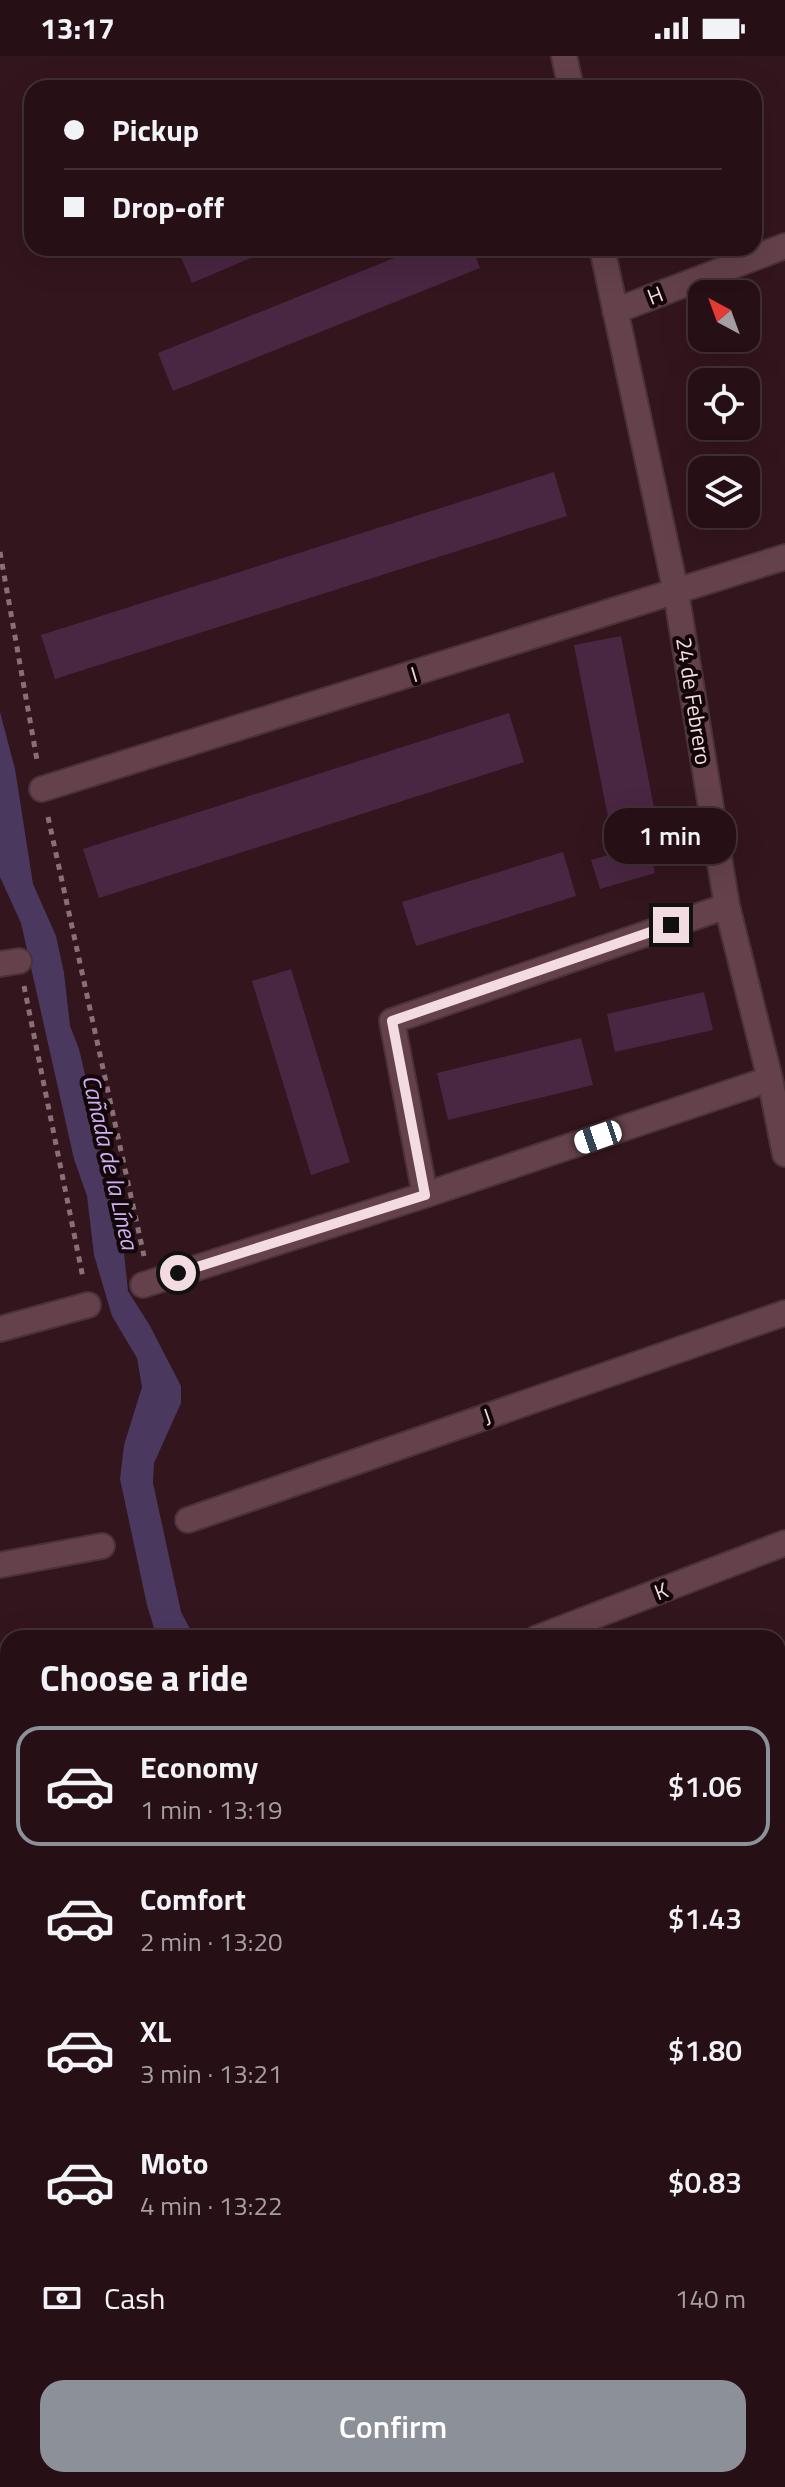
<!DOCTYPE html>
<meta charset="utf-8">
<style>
body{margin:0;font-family:"Titillium Web",sans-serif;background:#2e191f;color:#f1f3f6;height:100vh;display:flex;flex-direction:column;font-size:30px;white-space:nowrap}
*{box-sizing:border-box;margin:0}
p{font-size:26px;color:#a49da1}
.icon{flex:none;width:44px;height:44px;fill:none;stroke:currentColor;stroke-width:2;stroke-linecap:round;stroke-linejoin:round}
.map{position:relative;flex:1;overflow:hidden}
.panel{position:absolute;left:0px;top:1574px;width:786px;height:858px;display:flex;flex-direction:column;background:#261016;border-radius:24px 24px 0 0;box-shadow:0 8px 32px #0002,0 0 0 2px #423035}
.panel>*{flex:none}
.banner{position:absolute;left:24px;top:24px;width:738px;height:176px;border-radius:24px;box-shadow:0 8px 32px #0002,0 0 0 2px #423035;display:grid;align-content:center;height:176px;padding:0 40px;background:#261016}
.needle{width:52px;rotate:319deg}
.buttons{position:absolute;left:688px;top:224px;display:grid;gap:16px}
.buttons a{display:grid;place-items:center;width:72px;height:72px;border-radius:16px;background:#261016;box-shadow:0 8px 32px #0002,0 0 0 2px #423035;font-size:40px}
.end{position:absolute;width:36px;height:36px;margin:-18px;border:10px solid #f2dce1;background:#111;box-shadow:0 0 0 4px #111}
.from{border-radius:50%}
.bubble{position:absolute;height:56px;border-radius:24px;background:#261016;box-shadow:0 8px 32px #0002,0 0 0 2px #423035;font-size:26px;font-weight:600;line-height:56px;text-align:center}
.car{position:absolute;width:24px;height:48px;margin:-24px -12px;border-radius:10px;box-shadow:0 0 6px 2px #0007;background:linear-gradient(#fff 24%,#345 0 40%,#fff 0 76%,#345 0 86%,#fff 0)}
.banner b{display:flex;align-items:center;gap:28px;height:76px;font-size:30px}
.banner b+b{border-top:2px solid #423035}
.banner i{width:20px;height:20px;background:#f1f3f6}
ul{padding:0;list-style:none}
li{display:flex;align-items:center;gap:24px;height:120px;margin:0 16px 12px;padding:0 24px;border:4px solid transparent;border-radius:24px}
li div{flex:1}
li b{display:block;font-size:30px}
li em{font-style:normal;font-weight:600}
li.on{border-color:#8c9099}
li>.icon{width:72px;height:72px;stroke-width:1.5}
h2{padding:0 40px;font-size:36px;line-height:96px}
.pay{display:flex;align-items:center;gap:20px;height:88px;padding:0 40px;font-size:30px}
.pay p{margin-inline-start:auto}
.cta{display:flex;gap:16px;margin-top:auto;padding:16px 40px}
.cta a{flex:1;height:92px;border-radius:24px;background:#8c9099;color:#fff;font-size:32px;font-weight:600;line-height:92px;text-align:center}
.status{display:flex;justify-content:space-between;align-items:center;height:56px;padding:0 40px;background:#261016;direction:ltr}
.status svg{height:22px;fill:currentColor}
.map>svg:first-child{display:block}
</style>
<div class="status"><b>13:17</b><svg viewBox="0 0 49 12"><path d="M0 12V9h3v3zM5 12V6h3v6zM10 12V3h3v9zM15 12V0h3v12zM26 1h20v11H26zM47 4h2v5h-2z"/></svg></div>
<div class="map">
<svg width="785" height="2431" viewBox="0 0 785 2431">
<rect width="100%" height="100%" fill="#33151d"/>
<path fill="#4b385f" d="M 0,656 L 15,713 L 33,828 L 56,880 L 64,917 L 70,970 L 79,993 L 102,1092 L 104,1118 L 124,1197 L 128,1235 L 150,1270 L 181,1330 L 181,1347 L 154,1407 L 153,1427 L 181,1556 L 195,1582 L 157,1582 L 147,1549 L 120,1423 L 124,1389 L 142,1331 L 137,1302 L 112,1260 L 94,1199 L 87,1140 L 74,1103 L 21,867 L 0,821 Z"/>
<path fill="#492642" d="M 32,140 L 32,165 L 24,143 Z
M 177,192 L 274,192 L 192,227 Z
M 419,192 L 472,192 L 480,212 L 173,335 L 158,297 Z
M 554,416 L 567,460 L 55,623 L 41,579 Z
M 621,580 L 655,757 L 609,766 L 574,589 Z
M 509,657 L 524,706 L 99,842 L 83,793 Z
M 647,788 L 655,817 L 600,833 L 591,804 Z
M 563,796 L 576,840 L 416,890 L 402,846 Z
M 291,913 L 350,1106 L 311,1119 L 252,925 Z
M 704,936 L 713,974 L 615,996 L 607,958 Z
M 581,982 L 593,1029 L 448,1064 L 437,1017 Z"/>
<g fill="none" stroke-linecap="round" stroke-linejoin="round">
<defs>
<path id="lane" d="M 778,2336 L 785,2333"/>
<path id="street" d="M 564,0 L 571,32
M 602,192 L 676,536 L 727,850 L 770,1023 L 785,1098
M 615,255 L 785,190
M 42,733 L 785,501
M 0,908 L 19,905
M 425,1139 L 392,965 L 727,850
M 143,1229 L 425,1139 L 770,1023
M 0,1273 L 88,1249
M 188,1464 L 785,1257
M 0,1509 L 102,1490
M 537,1582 L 785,1487
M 778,1657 L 785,1655
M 0,1769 L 8,1766
M 778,1915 L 785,1913
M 778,2206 L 785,2205
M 0,2267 L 8,2247
M 377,2424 L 379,2431
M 206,2431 L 230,2424"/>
</defs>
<use href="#lane" stroke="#493238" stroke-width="22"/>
<use href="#street" stroke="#493238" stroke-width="28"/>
<path stroke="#896f76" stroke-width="5" stroke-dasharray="6 6" stroke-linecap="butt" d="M 0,496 L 37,704
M 48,761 L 144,1200
M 24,930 L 83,1222"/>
<use href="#lane" stroke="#65424b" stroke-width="18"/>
<use href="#street" stroke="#65424b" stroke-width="24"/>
</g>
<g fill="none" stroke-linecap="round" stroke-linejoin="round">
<path stroke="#f2dce1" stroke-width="10" d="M 178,1217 L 425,1139 L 392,965 L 671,869"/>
</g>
<g text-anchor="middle" stroke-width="8" stroke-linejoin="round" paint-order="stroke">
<g font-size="22" fill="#f2dce1" stroke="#120609">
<text transform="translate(655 239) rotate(-21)" y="8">H</text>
<text transform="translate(414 618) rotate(-17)" y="8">I</text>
<text transform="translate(694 645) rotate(81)" y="8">24 de Febrero</text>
<text transform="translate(487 1360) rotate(-19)" y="8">J</text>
<text transform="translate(661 1535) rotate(-21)" y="8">K</text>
</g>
<g font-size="24" font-style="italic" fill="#cfaff3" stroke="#120609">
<text transform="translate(110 1106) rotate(77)" y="8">Cañada de la Línea</text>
</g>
</g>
</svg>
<div class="buttons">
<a><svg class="needle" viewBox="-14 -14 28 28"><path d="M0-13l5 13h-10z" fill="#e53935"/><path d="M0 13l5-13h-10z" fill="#a49da1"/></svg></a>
<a><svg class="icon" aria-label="locate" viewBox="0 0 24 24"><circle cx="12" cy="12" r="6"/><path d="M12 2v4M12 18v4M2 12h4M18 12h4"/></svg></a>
<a><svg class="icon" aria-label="layers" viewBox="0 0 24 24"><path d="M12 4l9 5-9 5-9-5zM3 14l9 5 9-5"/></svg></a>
</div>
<i class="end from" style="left:178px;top:1217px"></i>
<i class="end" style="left:671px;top:869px"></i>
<div class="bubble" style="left:604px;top:752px;width:132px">1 min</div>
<i class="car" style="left:598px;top:1081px;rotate:251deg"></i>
<div class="banner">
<b><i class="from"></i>Pickup</b>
<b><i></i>Drop-off</b>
</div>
<section class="panel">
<h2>Choose a ride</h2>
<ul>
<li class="on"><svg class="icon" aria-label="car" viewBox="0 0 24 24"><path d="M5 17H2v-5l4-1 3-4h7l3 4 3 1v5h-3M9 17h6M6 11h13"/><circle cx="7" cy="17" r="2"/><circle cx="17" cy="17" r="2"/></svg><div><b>Economy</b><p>1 min · 13:19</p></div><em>$1.06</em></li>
<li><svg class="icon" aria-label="car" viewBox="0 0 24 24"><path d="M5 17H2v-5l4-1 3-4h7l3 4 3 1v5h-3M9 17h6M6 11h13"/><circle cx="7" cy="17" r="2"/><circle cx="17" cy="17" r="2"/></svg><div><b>Comfort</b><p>2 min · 13:20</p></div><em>$1.43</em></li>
<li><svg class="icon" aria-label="car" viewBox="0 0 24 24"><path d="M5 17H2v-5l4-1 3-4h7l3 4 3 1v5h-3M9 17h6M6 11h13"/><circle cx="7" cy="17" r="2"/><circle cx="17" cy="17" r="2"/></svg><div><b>XL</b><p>3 min · 13:21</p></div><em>$1.80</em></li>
<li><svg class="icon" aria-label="car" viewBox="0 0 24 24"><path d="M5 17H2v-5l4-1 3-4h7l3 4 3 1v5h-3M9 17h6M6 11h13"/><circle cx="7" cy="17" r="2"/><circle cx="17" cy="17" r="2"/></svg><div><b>Moto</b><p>4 min · 13:22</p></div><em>$0.83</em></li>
</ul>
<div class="pay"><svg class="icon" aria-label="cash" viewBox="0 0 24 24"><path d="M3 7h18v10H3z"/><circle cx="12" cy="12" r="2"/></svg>Cash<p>140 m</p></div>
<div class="cta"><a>Confirm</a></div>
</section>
</div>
